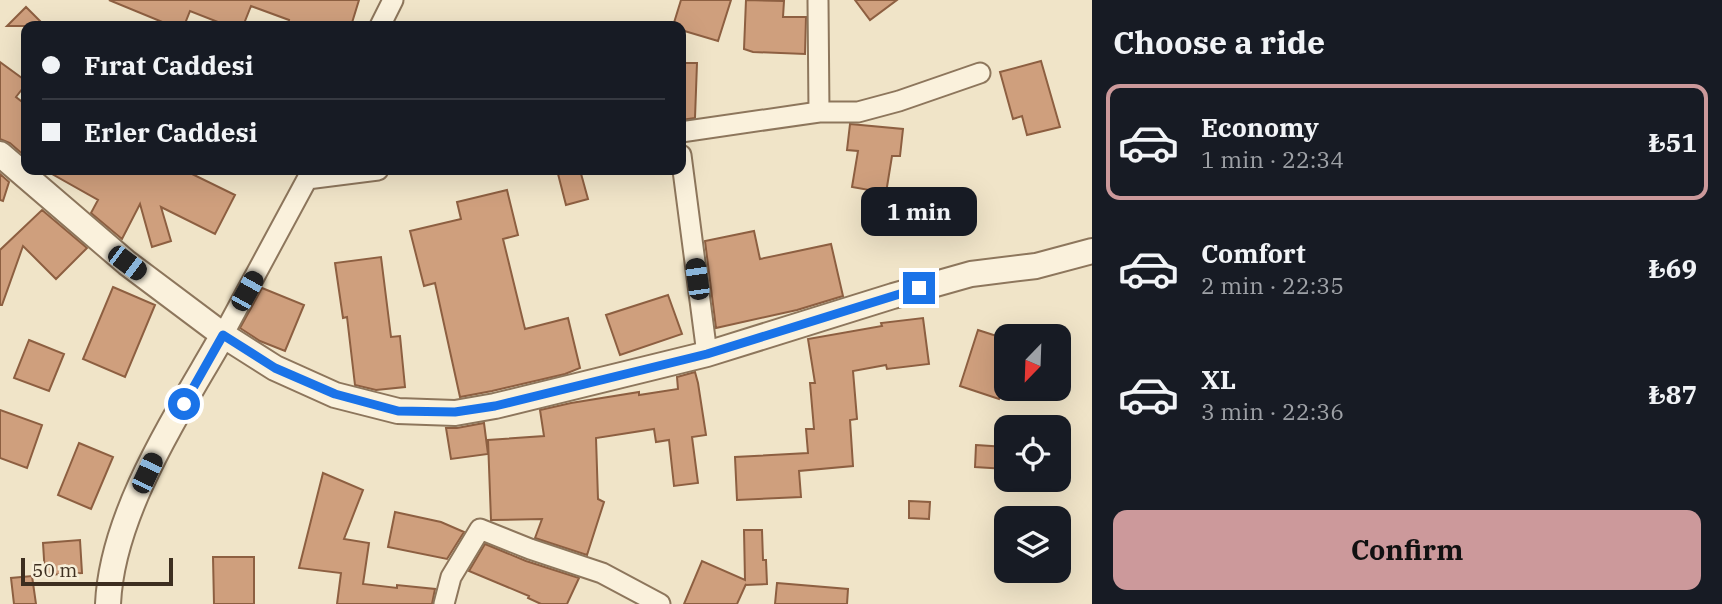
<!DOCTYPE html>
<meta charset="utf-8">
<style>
body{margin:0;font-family:"IBM Plex Serif",serif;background:#20242c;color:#f1f3f6;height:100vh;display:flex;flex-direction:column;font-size:26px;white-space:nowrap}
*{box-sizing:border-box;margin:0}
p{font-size:23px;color:#9ea1a6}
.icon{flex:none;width:38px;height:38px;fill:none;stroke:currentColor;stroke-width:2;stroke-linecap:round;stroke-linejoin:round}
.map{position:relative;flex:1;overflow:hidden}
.side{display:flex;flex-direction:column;background:#171b24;width:630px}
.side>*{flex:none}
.hud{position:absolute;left:21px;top:21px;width:665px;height:154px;border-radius:14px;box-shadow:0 7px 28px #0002;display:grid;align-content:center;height:154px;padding:0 21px;background:#171b24}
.needle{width:46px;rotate:203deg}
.buttons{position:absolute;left:994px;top:324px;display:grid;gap:14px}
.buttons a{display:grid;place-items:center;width:77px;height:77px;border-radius:14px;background:#171b24;box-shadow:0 7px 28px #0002;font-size:35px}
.scale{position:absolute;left:21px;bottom:18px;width:152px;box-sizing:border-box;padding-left:7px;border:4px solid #3d2e20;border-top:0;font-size:19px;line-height:24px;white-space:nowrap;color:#3d2e20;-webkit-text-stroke:5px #f7eed8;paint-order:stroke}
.end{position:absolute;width:32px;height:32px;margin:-16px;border:9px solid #1a73e8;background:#fff;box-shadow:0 0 0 4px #fff}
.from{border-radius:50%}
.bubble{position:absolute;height:49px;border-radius:14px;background:#171b24;box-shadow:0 7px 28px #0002;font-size:23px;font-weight:700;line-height:49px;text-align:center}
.car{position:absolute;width:21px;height:42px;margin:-21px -10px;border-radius:9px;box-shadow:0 0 5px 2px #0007;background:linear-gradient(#222 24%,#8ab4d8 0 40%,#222 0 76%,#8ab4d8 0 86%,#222 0)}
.hud b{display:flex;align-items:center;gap:24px;height:66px;font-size:26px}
.hud b+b{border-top:2px solid #363941}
.hud i{width:18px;height:18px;background:#f1f3f6}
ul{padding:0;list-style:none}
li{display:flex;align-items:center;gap:21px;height:116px;margin:0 14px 10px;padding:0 7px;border:4px solid transparent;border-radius:14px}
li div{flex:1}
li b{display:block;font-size:26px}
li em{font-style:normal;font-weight:700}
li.selected{border-color:#cc999b}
li>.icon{width:63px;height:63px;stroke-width:1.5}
h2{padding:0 21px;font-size:32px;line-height:84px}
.primary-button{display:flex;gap:14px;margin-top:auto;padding:14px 21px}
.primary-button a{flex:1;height:80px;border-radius:14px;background:#cc999b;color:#111;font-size:28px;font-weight:700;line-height:80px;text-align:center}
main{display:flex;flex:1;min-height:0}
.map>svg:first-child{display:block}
</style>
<main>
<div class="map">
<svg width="1092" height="604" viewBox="0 0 1092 604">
<rect width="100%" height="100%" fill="#f0e4c8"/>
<path fill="#cf9f7d" stroke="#8d5f41" stroke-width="2" d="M 109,0 L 359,0 L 351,26 L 297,26 L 288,24 L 289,20 L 251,6 L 243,26 L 228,26 L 190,11 L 184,26 L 172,26 Z
M 681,0 L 731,0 L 718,41 L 681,30 L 681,26 L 673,26 Z
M 746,0 L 784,1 L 783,17 L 806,17 L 805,54 L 753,52 L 744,49 Z
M 855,0 L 897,0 L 870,20 Z
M 26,7 L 45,26 L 7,26 Z
M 1041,61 L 1060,127 L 1027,135 L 1022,116 L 1013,119 L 1000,72 Z
M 0,62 L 26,81 L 26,84 L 16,97 L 26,105 L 26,157 L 10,143 L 0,139 Z
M 681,63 L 697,63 L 695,118 L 681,120 Z
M 850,124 L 903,129 L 900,156 L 892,156 L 886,193 L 852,187 L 858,151 L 847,150 Z
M 45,170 L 184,170 L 235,195 L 215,234 L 161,207 L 171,241 L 152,247 L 140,204 L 122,239 L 91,213 L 98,200 Z
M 557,170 L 580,170 L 588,199 L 566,205 Z
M 0,174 L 9,182 L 3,201 L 0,200 Z
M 507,190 L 518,235 L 503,239 L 525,329 L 568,318 L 580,368 L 565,374 L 492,391 L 460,397 L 435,283 L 424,286 L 410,231 L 461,219 L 457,202 Z
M 42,210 L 87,248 L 56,279 L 23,246 L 2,305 L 0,305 L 0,250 Z
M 754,231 L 760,259 L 831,244 L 843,296 L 797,310 L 716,328 L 705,241 Z
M 381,257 L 391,337 L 400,336 L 405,387 L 376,390 L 355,385 L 347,317 L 343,318 L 335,263 Z
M 113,287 L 155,305 L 125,377 L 83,359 Z
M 262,288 L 304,305 L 285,351 L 260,341 L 240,328 Z
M 668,295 L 682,334 L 620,355 L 606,315 Z
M 923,318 L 929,364 L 887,369 L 886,365 L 853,371 L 857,419 L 850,420 L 853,466 L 799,471 L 801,497 L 737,500 L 735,457 L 808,453 L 806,429 L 814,429 L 810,383 L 815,383 L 808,339 L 882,326 L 881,323 Z
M 978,330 L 1006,339 L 1006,378 L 999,399 L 960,386 Z
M 29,340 L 64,354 L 49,391 L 14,378 Z
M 695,372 L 698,383 L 706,435 L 692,437 L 698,483 L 674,486 L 669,440 L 656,442 L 654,429 L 596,438 L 598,499 L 604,502 L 587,555 L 535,538 L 542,519 L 491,520 L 488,440 L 544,436 L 540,410 L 571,403 L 639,392 L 639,395 L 678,389 L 677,377 Z
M 0,410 L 42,425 L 27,468 L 0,458 Z
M 484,423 L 488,454 L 451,459 L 446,428 L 457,428 Z
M 79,443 L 113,457 L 91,509 L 58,495 Z
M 976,445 L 1006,447 L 1006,469 L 975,467 Z
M 323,473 L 363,490 L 344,539 L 369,543 L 363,584 L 397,588 L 397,585 L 435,589 L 432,604 L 337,604 L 341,573 L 299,568 Z
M 909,501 L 930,502 L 929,519 L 909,518 Z
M 395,512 L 441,522 L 464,532 L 447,559 L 388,547 Z
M 744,530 L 762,530 L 763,560 L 766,560 L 767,584 L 746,585 L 746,584 L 737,604 L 684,604 L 702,561 L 745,580 Z
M 80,540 L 82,573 L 45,575 L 43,543 Z
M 485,544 L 526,561 L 579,578 L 567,604 L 541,604 L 528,598 L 529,596 L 469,571 Z
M 213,557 L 254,557 L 254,604 L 214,604 Z
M 32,576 L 36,604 L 14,604 L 11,578 Z
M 777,583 L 848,589 L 847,604 L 775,604 Z"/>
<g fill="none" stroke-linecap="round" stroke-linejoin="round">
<defs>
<path id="minor" d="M 818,1 L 819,112
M 380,26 L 393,0
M 681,132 L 819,112 L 858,112 L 899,101 L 980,73
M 681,155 L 707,354
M 307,179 L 378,170
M 223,335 L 312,170
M 444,604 L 451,577 L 480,529 L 530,549 L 602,573 L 660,604"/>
<path id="tertiary" d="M 0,154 L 127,263 L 223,335 L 275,368 L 335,395 L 398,411 L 455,413 L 495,406 L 707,354 L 893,296 L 971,274 L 1036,266 L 1092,251
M 108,604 C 112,512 178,414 223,335"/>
</defs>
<use href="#minor" stroke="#8d765c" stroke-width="23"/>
<use href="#tertiary" stroke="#8d765c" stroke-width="28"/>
<use href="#minor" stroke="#faf1dc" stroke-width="19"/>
<use href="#tertiary" stroke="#faf1dc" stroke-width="24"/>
</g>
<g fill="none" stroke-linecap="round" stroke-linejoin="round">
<path stroke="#1a73e8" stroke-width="9" d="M 184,404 L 223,335 L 275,368 L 335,394 L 398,411 L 455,412 L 495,406 L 707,354 L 919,288"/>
</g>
</svg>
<div class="buttons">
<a><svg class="needle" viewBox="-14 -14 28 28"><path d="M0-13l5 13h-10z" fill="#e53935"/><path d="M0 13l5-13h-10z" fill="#9ea1a6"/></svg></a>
<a><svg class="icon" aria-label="locate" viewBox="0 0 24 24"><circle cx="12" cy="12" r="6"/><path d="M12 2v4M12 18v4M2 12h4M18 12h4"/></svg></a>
<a><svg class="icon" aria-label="layers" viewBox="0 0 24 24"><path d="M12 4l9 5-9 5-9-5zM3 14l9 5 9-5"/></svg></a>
</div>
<div class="scale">50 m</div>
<i class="end from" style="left:184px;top:404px"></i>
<i class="end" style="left:919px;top:288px"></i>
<div class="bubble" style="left:861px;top:187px;width:116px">1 min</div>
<i class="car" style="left:127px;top:263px;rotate:127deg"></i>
<i class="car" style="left:697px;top:279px;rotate:352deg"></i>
<i class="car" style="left:247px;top:291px;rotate:29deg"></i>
<i class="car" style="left:147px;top:473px;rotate:25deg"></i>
<div class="hud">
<b><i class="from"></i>Fırat Caddesi</b>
<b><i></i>Erler Caddesi</b>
</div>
</div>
<section class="side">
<h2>Choose a ride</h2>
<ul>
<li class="selected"><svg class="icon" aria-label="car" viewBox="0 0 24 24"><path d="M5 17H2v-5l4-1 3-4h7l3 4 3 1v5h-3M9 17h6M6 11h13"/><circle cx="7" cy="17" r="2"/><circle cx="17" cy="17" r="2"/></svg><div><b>Economy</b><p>1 min · 22:34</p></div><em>₺51</em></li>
<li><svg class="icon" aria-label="car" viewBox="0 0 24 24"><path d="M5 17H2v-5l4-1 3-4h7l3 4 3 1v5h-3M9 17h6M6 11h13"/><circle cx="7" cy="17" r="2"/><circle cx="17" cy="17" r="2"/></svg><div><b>Comfort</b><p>2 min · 22:35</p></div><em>₺69</em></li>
<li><svg class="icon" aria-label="car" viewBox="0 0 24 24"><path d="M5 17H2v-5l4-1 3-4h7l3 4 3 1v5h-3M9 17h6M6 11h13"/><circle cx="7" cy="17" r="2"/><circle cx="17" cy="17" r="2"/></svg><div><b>XL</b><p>3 min · 22:36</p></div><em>₺87</em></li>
</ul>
<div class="primary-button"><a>Confirm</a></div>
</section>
</main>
